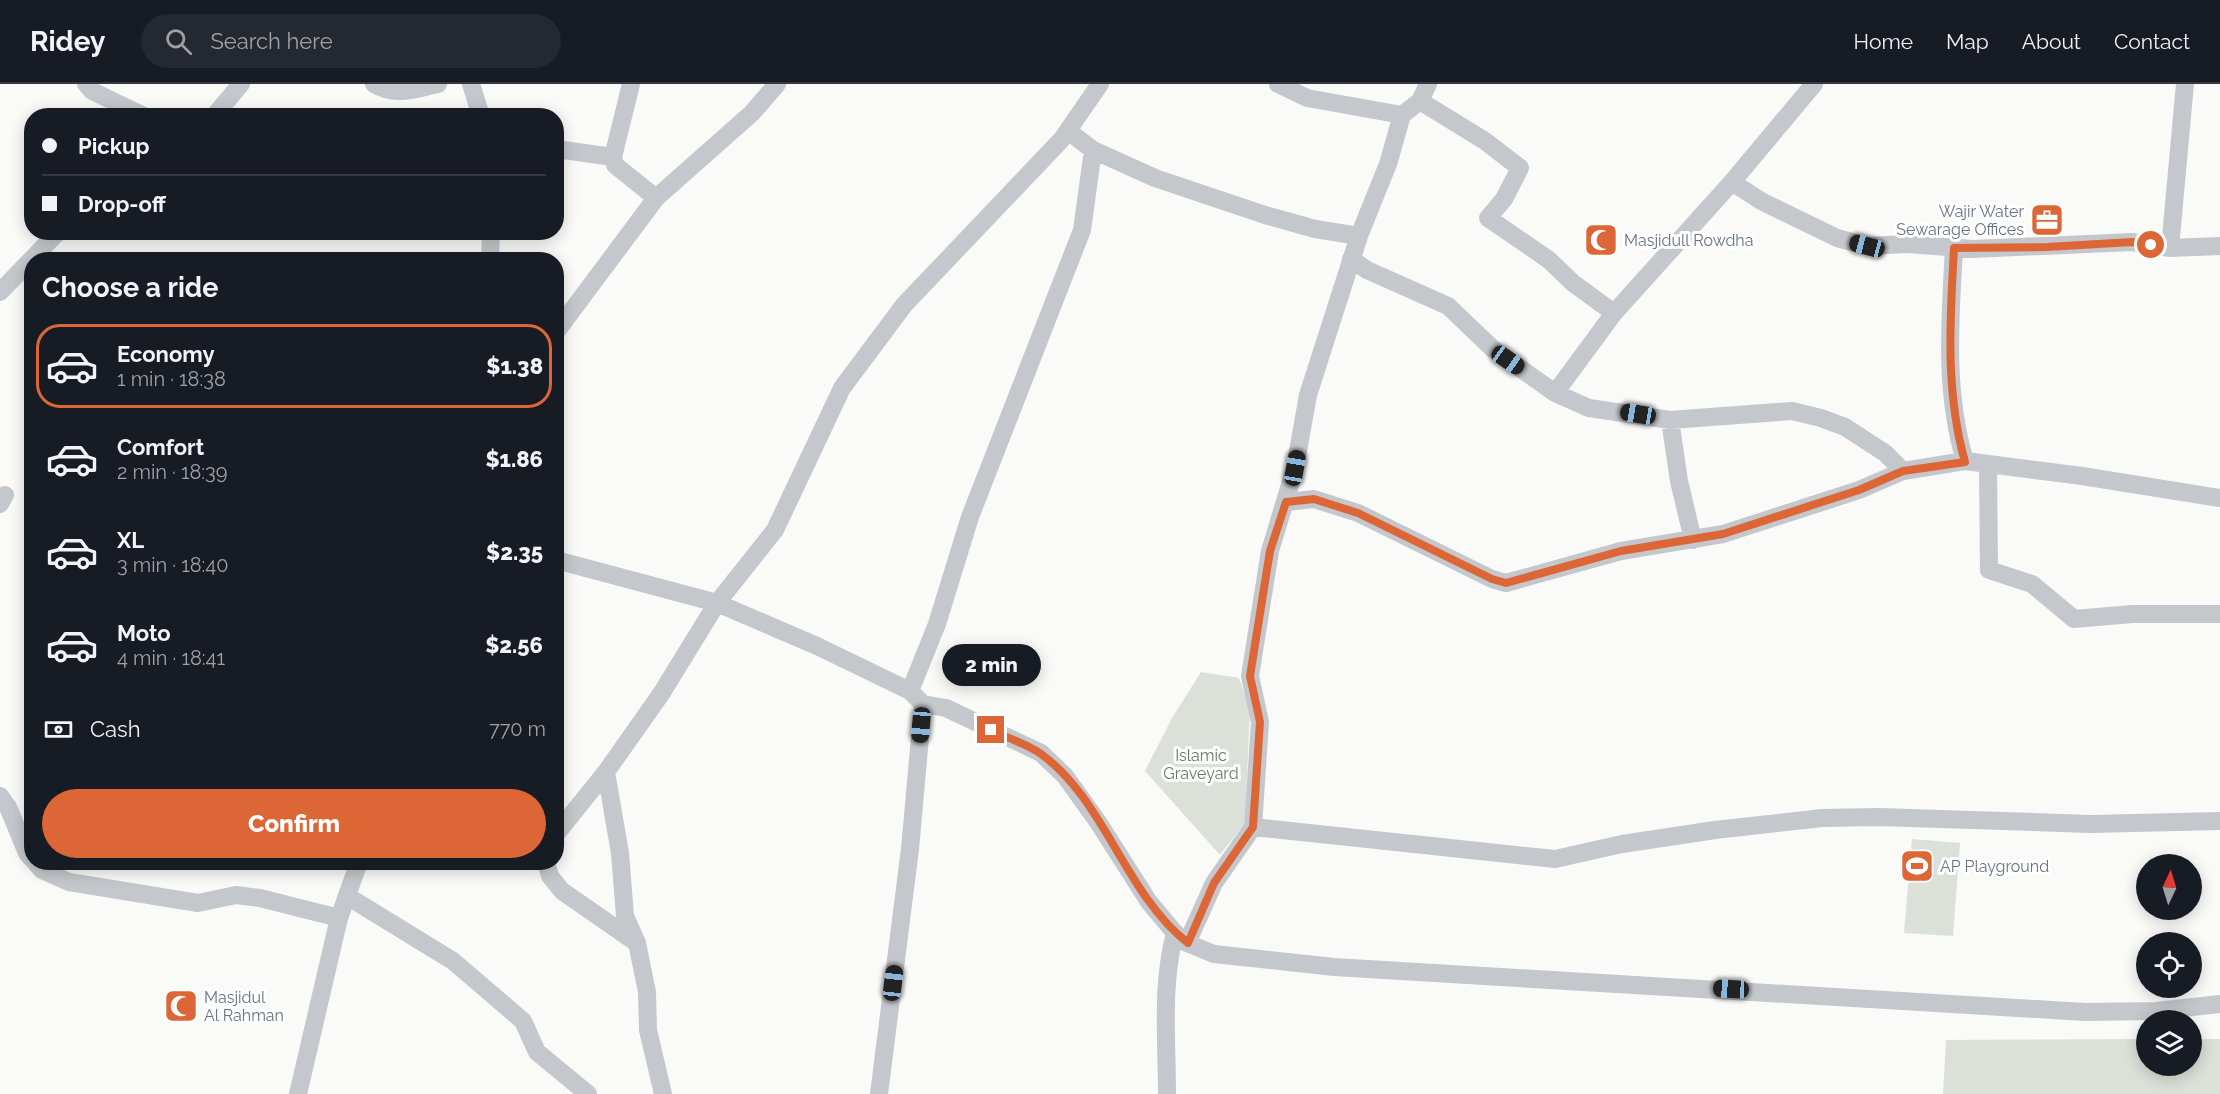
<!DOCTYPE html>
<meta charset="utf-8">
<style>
body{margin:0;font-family:Raleway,sans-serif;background:#242831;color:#f1f3f6;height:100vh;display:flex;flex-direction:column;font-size:22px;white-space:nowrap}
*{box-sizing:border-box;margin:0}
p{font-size:20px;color:#9ea1a6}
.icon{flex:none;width:33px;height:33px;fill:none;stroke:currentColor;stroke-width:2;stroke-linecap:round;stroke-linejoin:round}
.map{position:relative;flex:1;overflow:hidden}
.details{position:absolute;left:24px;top:168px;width:540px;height:618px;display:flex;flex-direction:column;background:#171b24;border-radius:24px;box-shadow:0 3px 15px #0003}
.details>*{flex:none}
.hud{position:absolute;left:24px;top:24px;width:540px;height:132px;border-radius:24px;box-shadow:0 3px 15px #0003;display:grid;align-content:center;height:132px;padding:0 18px;background:#171b24}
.needle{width:39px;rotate:4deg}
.buttons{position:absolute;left:2136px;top:770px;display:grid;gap:12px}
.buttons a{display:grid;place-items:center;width:66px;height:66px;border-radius:50%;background:#171b24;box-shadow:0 3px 15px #0003;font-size:30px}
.end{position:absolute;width:27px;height:27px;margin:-14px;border:8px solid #dc6635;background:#fff;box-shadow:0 0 0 3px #fff}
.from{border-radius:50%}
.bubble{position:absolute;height:42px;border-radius:21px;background:#171b24;box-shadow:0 3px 15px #0003;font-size:20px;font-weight:800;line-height:42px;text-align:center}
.car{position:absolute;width:18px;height:36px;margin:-18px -9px;border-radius:8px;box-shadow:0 0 4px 2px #0007;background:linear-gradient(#222 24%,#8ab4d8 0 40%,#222 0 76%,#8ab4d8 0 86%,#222 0)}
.hud b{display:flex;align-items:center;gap:21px;height:57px;font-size:22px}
.hud b+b{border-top:2px solid #363941}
.hud i{width:15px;height:15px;background:#f1f3f6}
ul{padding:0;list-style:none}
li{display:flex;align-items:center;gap:18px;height:84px;margin:0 12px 9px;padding:0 6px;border:3px solid transparent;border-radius:24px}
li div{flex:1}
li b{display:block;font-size:22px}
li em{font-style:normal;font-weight:800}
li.selected{border-color:#dc6635}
li>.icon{width:54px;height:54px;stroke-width:1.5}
h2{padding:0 18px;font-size:27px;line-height:72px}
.pay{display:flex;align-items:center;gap:15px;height:66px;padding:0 18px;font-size:22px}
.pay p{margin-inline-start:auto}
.action{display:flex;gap:12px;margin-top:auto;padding:12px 18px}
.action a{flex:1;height:69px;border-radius:36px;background:#dc6635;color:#fff;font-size:24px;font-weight:800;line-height:69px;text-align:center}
header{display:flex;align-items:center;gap:36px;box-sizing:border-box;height:84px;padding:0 30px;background:#171b24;border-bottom:2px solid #363941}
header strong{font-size:28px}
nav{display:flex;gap:33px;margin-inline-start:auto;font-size:21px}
.search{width:420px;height:54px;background:#242831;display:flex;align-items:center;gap:15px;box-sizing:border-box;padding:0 21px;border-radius:33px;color:#9ea1a6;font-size:22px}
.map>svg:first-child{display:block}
</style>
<header>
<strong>Ridey</strong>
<div class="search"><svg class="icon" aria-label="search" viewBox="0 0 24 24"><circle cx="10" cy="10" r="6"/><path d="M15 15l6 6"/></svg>Search here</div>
<nav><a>Home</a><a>Map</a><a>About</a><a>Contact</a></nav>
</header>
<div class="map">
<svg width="2220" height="1010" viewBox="0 0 2220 1010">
<rect width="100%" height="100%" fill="#fafaf8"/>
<path fill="#dbe1d9" d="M 1201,588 L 1239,594 L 1250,625 L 1245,739 L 1220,771 L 1145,687 L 1172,634 Z
M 1912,755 L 1960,759 L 1953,852 L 1904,849 Z
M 2146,955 L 2146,981 L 2192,981 L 2192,955 L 2220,955 L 2220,1010 L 1943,1010 L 1946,956 Z"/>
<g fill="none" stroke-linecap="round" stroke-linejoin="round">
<path stroke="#c4c7cb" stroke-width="18" d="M 86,0 L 92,7 L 144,32
M 374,0 C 396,13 414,5 438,0
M 471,0 L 481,32
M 631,0 L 613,73 L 615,81 L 656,114
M 1278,0 L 1307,14 L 1402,31
M 1420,17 L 1485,57 L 1520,84 L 1504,115 L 1488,134 L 1549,176 L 1573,199 L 1614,229
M 214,32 L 241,0
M 1068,47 L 1093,66 L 1155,94 L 1265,131 L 1315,145 L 1359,152
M 556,65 L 613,73
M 1732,98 L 1761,117 L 1837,154 L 1867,162 L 1908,160 L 1973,165 L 2132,158 L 2170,164 L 2220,162
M 1954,164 C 1950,237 1944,307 1965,377
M 2170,164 L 2185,0
M 1351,175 L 1367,186 L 1448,222 L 1493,265 L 1555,309 L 1589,324 L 1670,336 L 1792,327 L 1821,334 L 1845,343 L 1885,369 L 1903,387 L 1965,377 L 2082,392 L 2220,414
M 490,176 L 491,148
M 0,208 L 58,148
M 556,248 L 656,114 L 752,29 L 777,0
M 1555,309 L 1614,229 L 1732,98 L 1814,0
M 1670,336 L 1679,397 L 1693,456
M 1988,380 L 1989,486 L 2032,500 L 2074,535 L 2132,530 L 2220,530
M 1286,418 L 1314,415 L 1358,429 L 1492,495 L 1506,499 L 1621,467 L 1723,450 L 1859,406 L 1903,387
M 0,420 L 5,411
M 556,476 L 717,519 L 817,562 L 910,607 L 923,620 L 946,624 L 1041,669 L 1065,692 L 1098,738 L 1149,818 L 1175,849 L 1187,859 L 1214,870 L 1334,883 L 2085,928 L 2156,927 L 2220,920
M 910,607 L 937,540 L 970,433 L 1082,146 L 1093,66
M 606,688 L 620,769 L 625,832 L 637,859
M 0,712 L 8,723 L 27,769 L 32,775
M 1253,743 L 1555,775 L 1622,760 L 1715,746 L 1822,734 L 1879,733 L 2091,740 L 2220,737
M 556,750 L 606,688 L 661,610 L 717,519 L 775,446 L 842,304 L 904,221 L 1062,55 L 1100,0
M 35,778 L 42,786 L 69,798 L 198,819 L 236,811 L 260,814 L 339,834
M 546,778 L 550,792 L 562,807 L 637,859 L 647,908 L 648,946 L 663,1010
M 347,812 L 453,877 L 523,937 L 537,968 L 588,1010
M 1187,859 L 1214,799 L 1253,743 L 1260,638 L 1250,592 L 1270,467 L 1295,384 L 1308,311 L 1359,152 L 1388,80 L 1402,31 L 1420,17 L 1428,0
M 298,1010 L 339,834 L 359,778
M 879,1010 L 910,765 L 923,620
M 1167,1010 C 1167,956 1161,902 1175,849"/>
</g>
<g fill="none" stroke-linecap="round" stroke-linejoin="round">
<path stroke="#dc6635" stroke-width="8" d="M 991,646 C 1007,654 1027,660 1041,670 C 1105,716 1125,810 1188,859 L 1214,799 L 1253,743 L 1260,638 L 1250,592 L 1270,467 L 1286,418 L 1314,415 L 1358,429 L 1492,495 L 1506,499 L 1621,467 L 1723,450 L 1859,406 L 1903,387 L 1965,378 C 1945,306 1950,237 1954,164 L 2047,163 L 2132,158 L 2151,161"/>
</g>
<defs>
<symbol id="office-square" viewBox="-11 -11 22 22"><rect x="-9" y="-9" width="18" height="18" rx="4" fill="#dc6635" stroke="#fff"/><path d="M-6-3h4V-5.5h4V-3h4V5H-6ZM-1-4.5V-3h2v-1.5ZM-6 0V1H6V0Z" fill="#fff"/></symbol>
<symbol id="mosque-square" viewBox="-11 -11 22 22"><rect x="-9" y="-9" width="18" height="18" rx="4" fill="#dc6635" stroke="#fff"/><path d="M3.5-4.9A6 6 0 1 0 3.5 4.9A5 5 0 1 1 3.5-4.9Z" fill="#fff"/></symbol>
<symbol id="stadium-square" viewBox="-11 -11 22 22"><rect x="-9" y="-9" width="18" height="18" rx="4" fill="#dc6635" stroke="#fff"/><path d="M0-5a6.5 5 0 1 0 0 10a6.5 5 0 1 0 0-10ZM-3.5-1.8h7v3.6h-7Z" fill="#fff"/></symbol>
</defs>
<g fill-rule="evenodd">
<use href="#office-square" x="2028" y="117" width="38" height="38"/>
<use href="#mosque-square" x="1582" y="137" width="38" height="38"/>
<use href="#stadium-square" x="1898" y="763" width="38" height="38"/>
<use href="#mosque-square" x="162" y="903" width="38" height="38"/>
</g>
<g text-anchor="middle" stroke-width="6" stroke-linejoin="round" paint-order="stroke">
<g font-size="16" fill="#667481" stroke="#fff" text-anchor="start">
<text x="2024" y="133" text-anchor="end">Wajir Water<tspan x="2024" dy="18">Sewarage Offices</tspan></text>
<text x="1624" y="162">Masjidull Rowdha</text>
<text x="1940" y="788">AP Playground</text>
<text x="204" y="919">Masjidul<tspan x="204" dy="18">Al Rahman</tspan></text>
</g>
<g font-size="16" fill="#677a65" stroke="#fff">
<text x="1201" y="677">Islamic<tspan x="1201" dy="18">Graveyard</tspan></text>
</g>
</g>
</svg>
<div class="buttons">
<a><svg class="needle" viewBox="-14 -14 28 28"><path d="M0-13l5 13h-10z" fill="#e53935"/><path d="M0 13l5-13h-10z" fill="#9ea1a6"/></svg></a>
<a><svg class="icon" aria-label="locate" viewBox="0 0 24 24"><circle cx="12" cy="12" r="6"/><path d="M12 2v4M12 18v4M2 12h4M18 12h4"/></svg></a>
<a><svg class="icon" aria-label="layers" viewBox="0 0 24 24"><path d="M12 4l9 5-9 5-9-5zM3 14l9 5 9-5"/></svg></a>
</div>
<i class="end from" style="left:2151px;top:161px"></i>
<i class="end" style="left:991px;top:646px"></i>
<div class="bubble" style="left:942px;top:560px;width:99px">2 min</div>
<i class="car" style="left:1867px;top:162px;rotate:285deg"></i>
<i class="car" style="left:1508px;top:276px;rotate:125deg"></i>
<i class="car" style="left:1638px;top:330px;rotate:279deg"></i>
<i class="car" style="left:1295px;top:384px;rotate:10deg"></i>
<i class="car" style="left:921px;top:641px;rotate:185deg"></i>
<i class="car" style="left:893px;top:899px;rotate:7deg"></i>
<i class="car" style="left:1731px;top:905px;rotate:273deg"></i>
<div class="hud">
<b><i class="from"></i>Pickup</b>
<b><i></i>Drop-off</b>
</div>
<section class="details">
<h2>Choose a ride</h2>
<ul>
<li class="selected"><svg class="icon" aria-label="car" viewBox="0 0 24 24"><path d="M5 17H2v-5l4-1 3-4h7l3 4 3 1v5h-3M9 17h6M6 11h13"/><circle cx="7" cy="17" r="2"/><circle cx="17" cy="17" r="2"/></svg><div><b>Economy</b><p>1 min · 18:38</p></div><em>$1.38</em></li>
<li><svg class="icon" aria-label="car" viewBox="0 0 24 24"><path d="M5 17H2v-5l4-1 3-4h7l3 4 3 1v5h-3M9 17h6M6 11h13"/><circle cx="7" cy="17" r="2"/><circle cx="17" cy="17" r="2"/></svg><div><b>Comfort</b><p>2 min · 18:39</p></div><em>$1.86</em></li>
<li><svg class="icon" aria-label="car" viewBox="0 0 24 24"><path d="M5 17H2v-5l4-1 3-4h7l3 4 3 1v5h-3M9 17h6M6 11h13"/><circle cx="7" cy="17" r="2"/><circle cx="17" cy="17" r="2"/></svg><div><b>XL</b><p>3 min · 18:40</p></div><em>$2.35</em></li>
<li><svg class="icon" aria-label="car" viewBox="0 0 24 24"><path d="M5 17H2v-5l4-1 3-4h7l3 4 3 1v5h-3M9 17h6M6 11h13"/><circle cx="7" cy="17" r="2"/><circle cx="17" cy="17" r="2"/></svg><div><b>Moto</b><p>4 min · 18:41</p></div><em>$2.56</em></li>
</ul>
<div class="pay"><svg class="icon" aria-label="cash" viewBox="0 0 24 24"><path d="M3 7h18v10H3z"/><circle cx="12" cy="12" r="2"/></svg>Cash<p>770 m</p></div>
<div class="action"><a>Confirm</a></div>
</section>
</div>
